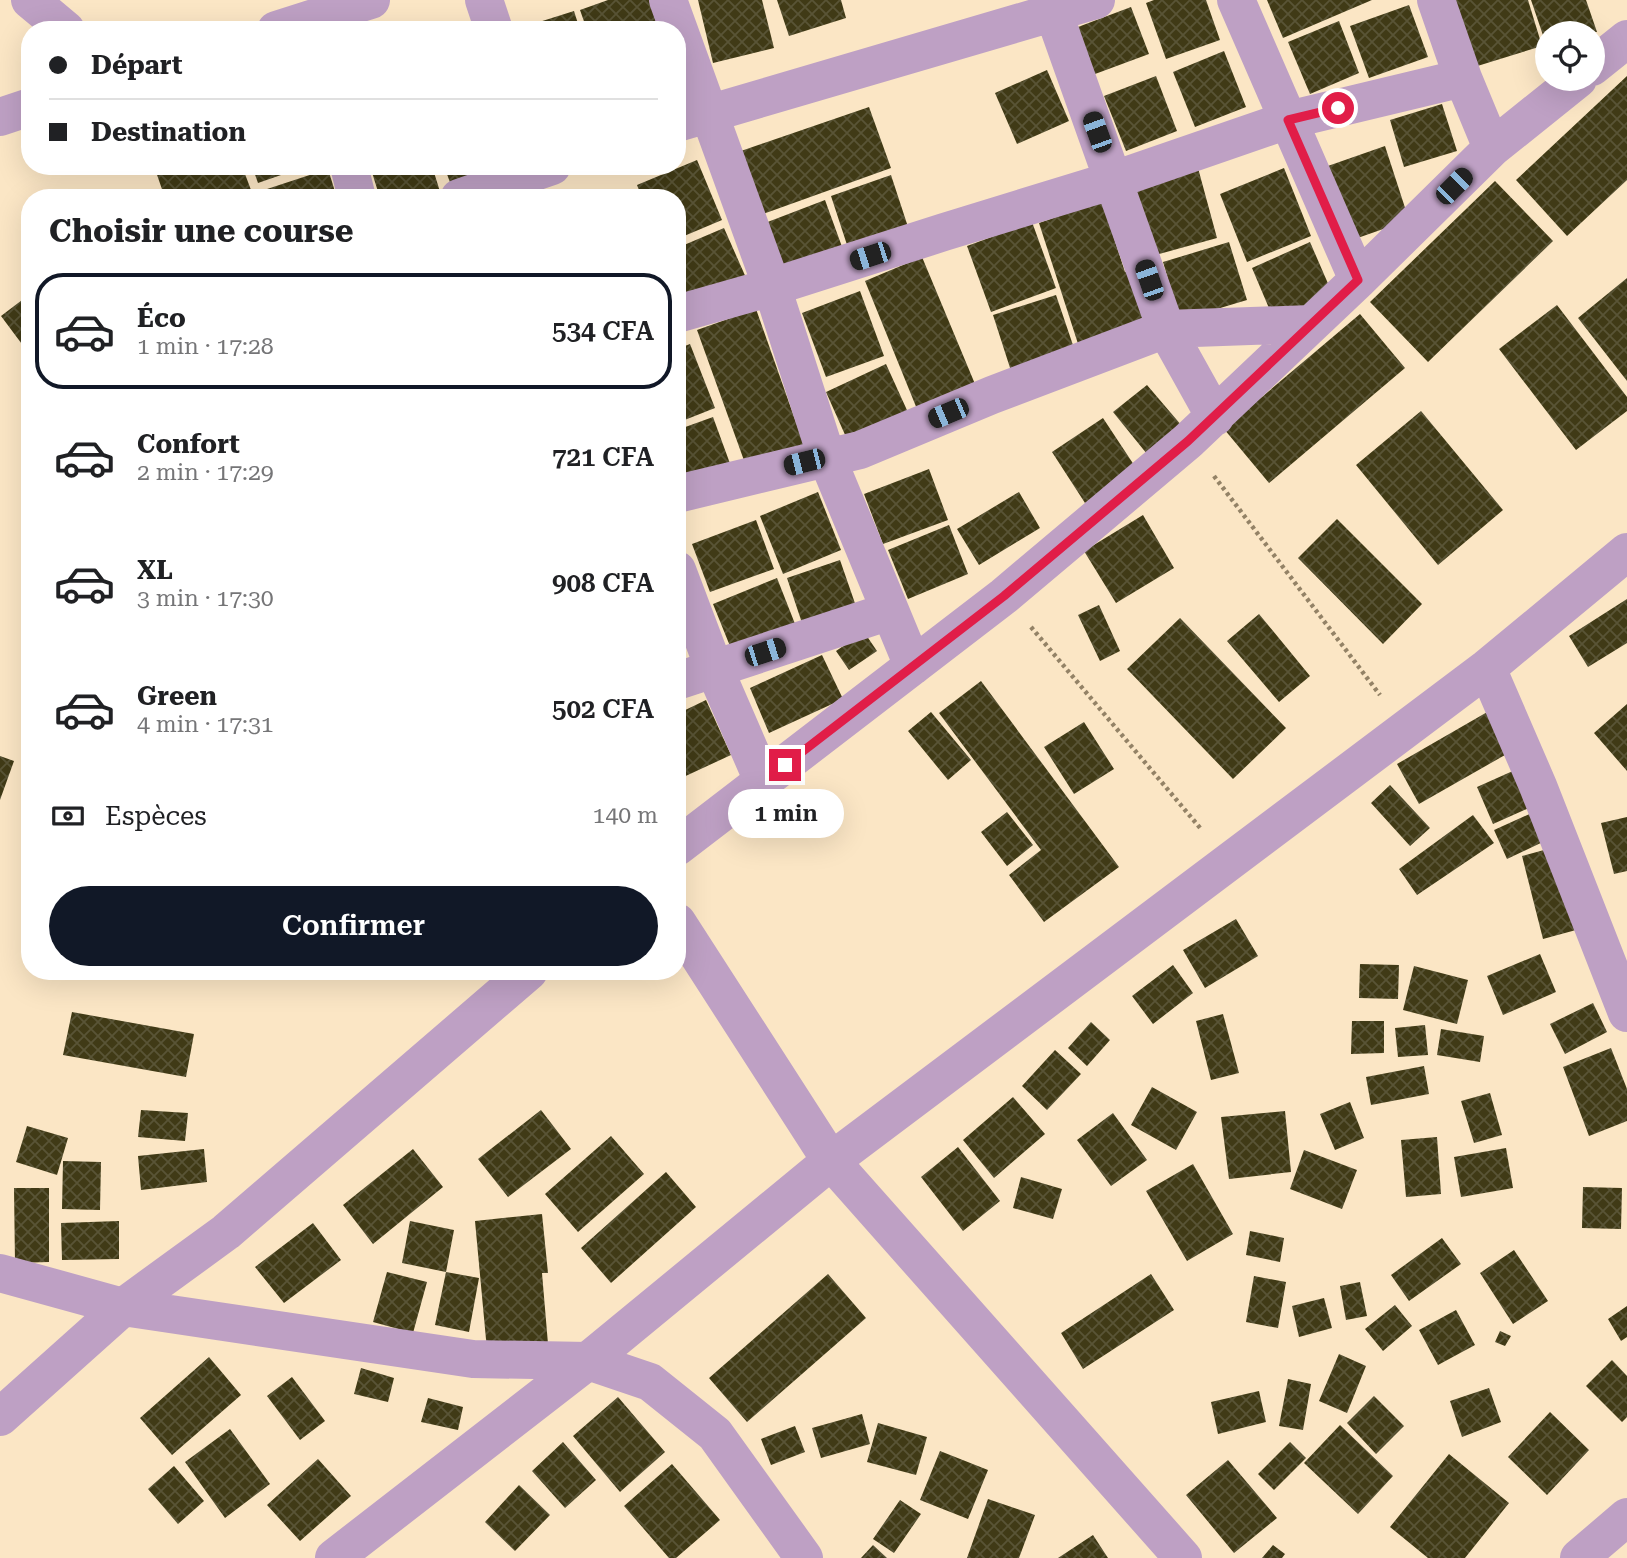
<!DOCTYPE html>
<html lang="fr">
<meta charset="utf-8">
<style>
body{margin:0;font-family:"Roboto Serif",serif;background:#f2f2f2;color:#202124;height:100vh;display:flex;flex-direction:column;font-size:26px;white-space:nowrap}
*{box-sizing:border-box;margin:0}
p{font-size:23px;color:#757577}
.icon{flex:none;width:38px;height:38px;fill:none;stroke:currentColor;stroke-width:2;stroke-linecap:round;stroke-linejoin:round}
.map{position:relative;flex:1;overflow:hidden}
.drawer{position:absolute;left:21px;top:189px;width:665px;height:791px;display:flex;flex-direction:column;background:#fff;border-radius:28px;box-shadow:0 7px 28px #0002}
.drawer>*{flex:none}
.top-card{position:absolute;left:21px;top:21px;width:665px;height:154px;border-radius:28px;box-shadow:0 7px 28px #0002;display:grid;align-content:center;height:154px;padding:0 28px;background:#fff}
.controls{position:absolute;left:1535px;top:21px;display:grid;gap:14px}
.controls a{display:grid;place-items:center;width:70px;height:70px;border-radius:50%;background:#fff;box-shadow:0 7px 28px #0002;font-size:35px}
.end{position:absolute;width:32px;height:32px;margin:-16px;border:9px solid #e11d48;background:#fff;box-shadow:0 0 0 4px #fff}
.from{border-radius:50%}
.bubble{position:absolute;height:49px;border-radius:24px;background:#fff;box-shadow:0 7px 28px #0002;font-size:23px;font-weight:600;line-height:49px;text-align:center}
.car{position:absolute;width:21px;height:42px;margin:-21px -10px;border-radius:9px;box-shadow:0 0 5px 2px #0007;background:linear-gradient(#222 24%,#8ab4d8 0 40%,#222 0 76%,#8ab4d8 0 86%,#222 0)}
.top-card b{display:flex;align-items:center;gap:24px;height:66px;font-size:26px}
.top-card b+b{border-top:2px solid #e0e0e0}
.top-card i{width:18px;height:18px;background:#202124}
ul{padding:0;list-style:none}
li{display:flex;align-items:center;gap:21px;height:116px;margin:0 14px 10px;padding:0 14px;border:4px solid transparent;border-radius:28px}
li div{flex:1}
li b{display:block;font-size:26px}
li em{font-style:normal;font-weight:600}
li.active{border-color:#111827}
li>.icon{width:63px;height:63px;stroke-width:1.5}
h2{padding:0 28px;font-size:32px;line-height:84px}
.pay{display:flex;align-items:center;gap:18px;height:77px;padding:0 28px;font-size:26px}
.pay p{margin-inline-start:auto}
.action{display:flex;gap:14px;margin-top:auto;padding:14px 28px}
.action a{flex:1;height:80px;border-radius:42px;background:#111827;color:#fff;font-size:28px;font-weight:600;line-height:80px;text-align:center}
.map>svg:first-child{display:block}
</style>
<div class="map">
<svg width="1627" height="1558" viewBox="0 0 1627 1558">
<defs>
<pattern id="building-cross-hatch" width="8" height="8" patternUnits="userSpaceOnUse" patternTransform="scale(1.75)"><rect width="8" height="8" fill="#403a16"/><path d="M0 0l8 8M0 8l8-8" fill="none" stroke="#595436"/></pattern>
</defs>
<rect width="100%" height="100%" fill="#fbe6c5"/>
<path fill="url(#building-cross-hatch)" d="M 608,0 L 649,0 L 659,30 L 587,30 L 580,10 Z
M 698,0 L 762,0 L 774,48 L 713,63 Z
M 777,0 L 841,0 L 846,18 L 789,36 Z
M 1154,0 L 1206,0 L 1220,40 L 1166,59 L 1146,3 Z
M 1267,0 L 1372,0 L 1283,38 Z
M 1450,0 L 1528,0 L 1542,46 L 1471,68 Z
M 1531,0 L 1586,0 L 1597,32 L 1547,33 L 1547,47 Z
M 1409,5 L 1428,57 L 1369,78 L 1350,26 Z
M 1131,7 L 1149,54 L 1087,77 L 1070,30 Z
M 574,11 L 580,30 L 517,30 L 517,29 Z
M 1339,21 L 1359,73 L 1310,94 L 1288,42 Z
M 1224,51 L 1246,107 L 1195,127 L 1173,72 Z
M 1047,70 L 1069,121 L 1017,144 L 995,93 Z
M 1156,76 L 1177,131 L 1126,151 L 1104,96 Z
M 1627,76 L 1627,180 L 1567,236 L 1516,180 Z
M 1442,104 L 1457,151 L 1404,167 L 1390,120 Z
M 869,107 L 891,168 L 763,214 L 741,151 Z
M 1385,146 L 1409,220 L 1349,241 L 1325,167 Z
M 697,160 L 722,220 L 677,239 L 677,198 L 642,198 L 637,185 Z
M 154,166 L 242,166 L 254,198 L 165,198 Z
M 252,166 L 304,166 L 304,167 L 258,183 Z
M 370,166 L 432,166 L 442,198 L 380,198 Z
M 444,166 L 511,166 L 455,196 Z
M 1198,168 L 1217,238 L 1152,256 L 1133,186 Z
M 1284,168 L 1311,236 L 1247,262 L 1220,194 Z
M 328,169 L 337,198 L 267,198 L 264,190 Z
M 891,175 L 910,233 L 850,254 L 831,196 Z
M 1495,181 L 1553,241 L 1428,362 L 1370,302 Z
M 825,200 L 845,255 L 785,278 L 765,223 Z
M 1102,201 L 1125,272 L 1130,270 L 1149,330 L 1081,353 L 1039,223 Z
M 1032,222 L 1056,288 L 991,312 L 967,246 Z
M 724,228 L 747,280 L 686,306 L 677,285 L 677,248 Z
M 1229,242 L 1247,300 L 1180,320 L 1163,262 Z
M 1310,242 L 1333,295 L 1274,320 L 1252,268 Z
M 922,257 L 975,384 L 917,409 L 865,281 Z
M 1627,278 L 1627,381 L 1578,318 Z
M 860,291 L 884,356 L 826,377 L 802,313 Z
M 30,294 L 30,355 L 1,316 Z
M 1056,295 L 1076,354 L 1012,374 L 993,315 Z
M 1557,305 L 1627,397 L 1627,411 L 1576,450 L 1499,349 Z
M 756,309 L 804,445 L 746,466 L 697,330 Z
M 1360,314 L 1405,368 L 1269,483 L 1224,429 Z
M 690,344 L 715,408 L 677,423 L 677,349 Z
M 886,364 L 911,419 L 850,446 L 826,392 Z
M 1147,385 L 1182,426 L 1147,454 L 1113,412 Z
M 1421,411 L 1503,510 L 1438,565 L 1356,465 Z
M 713,417 L 732,469 L 677,482 L 677,430 Z
M 1103,418 L 1136,468 L 1085,503 L 1052,452 Z
M 929,469 L 948,520 L 883,544 L 864,494 Z
M 818,492 L 841,550 L 783,574 L 760,516 Z
M 1019,492 L 1040,528 L 979,565 L 957,529 Z
M 1143,515 L 1174,568 L 1116,603 L 1084,551 Z
M 1337,519 L 1422,604 L 1383,644 L 1298,558 Z
M 756,520 L 774,569 L 710,592 L 692,544 Z
M 949,525 L 968,574 L 908,599 L 888,550 Z
M 840,560 L 858,612 L 805,632 L 787,578 Z
M 777,578 L 799,634 L 736,661 L 713,604 Z
M 1627,599 L 1627,643 L 1588,667 L 1569,636 Z
M 1099,605 L 1120,651 L 1100,661 L 1078,615 Z
M 1259,614 L 1310,676 L 1279,702 L 1227,641 Z
M 1180,618 L 1286,728 L 1233,779 L 1127,669 Z
M 864,632 L 877,651 L 849,670 L 836,651 Z
M 822,655 L 843,699 L 769,733 L 750,688 Z
M 981,681 L 1119,867 L 1044,922 L 1009,875 L 1041,850 L 939,713 Z
M 706,700 L 731,755 L 677,780 L 677,714 Z
M 1627,704 L 1627,771 L 1594,733 Z
M 1489,711 L 1512,751 L 1419,804 L 1397,764 Z
M 931,712 L 971,760 L 948,780 L 908,731 Z
M 1084,722 L 1114,769 L 1074,794 L 1044,747 Z
M 0,756 L 14,761 L 0,800 Z
M 1515,770 L 1531,807 L 1493,824 L 1477,787 Z
M 1390,785 L 1430,828 L 1410,846 L 1371,803 Z
M 1007,812 L 1033,845 L 1007,866 L 981,832 Z
M 1534,812 L 1547,840 L 1507,859 L 1494,830 Z
M 1473,815 L 1494,843 L 1417,895 L 1399,869 Z
M 1627,817 L 1627,871 L 1614,874 L 1601,823 Z
M 1555,847 L 1576,930 L 1543,939 L 1522,856 Z
M 1236,919 L 1258,956 L 1205,988 L 1183,950 Z
M 1540,954 L 1556,992 L 1503,1015 L 1487,976 Z
M 1360,964 L 1399,965 L 1398,999 L 1359,998 Z
M 1173,965 L 1193,993 L 1153,1024 L 1132,996 Z
M 1414,966 L 1468,980 L 1457,1024 L 1403,1010 Z
M 1593,1003 L 1607,1032 L 1565,1054 L 1550,1024 Z
M 72,1012 L 194,1034 L 186,1077 L 63,1055 Z
M 1223,1014 L 1239,1073 L 1211,1080 L 1196,1021 Z
M 1352,1021 L 1384,1021 L 1384,1053 L 1351,1054 Z
M 1091,1022 L 1110,1040 L 1087,1066 L 1068,1048 Z
M 1425,1025 L 1428,1055 L 1398,1057 L 1395,1028 Z
M 1441,1029 L 1484,1036 L 1480,1062 L 1437,1055 Z
M 1611,1048 L 1627,1089 L 1627,1121 L 1589,1136 L 1563,1067 Z
M 1055,1050 L 1081,1074 L 1047,1110 L 1022,1086 Z
M 1424,1066 L 1429,1094 L 1371,1105 L 1366,1077 Z
M 1152,1087 L 1197,1112 L 1176,1150 L 1131,1125 Z
M 1490,1093 L 1502,1135 L 1474,1143 L 1461,1101 Z
M 1013,1097 L 1045,1134 L 994,1178 L 963,1140 Z
M 1350,1102 L 1364,1138 L 1335,1150 L 1320,1114 Z
M 141,1110 L 188,1113 L 185,1141 L 138,1137 Z
M 541,1110 L 571,1149 L 508,1197 L 478,1159 Z
M 1285,1111 L 1291,1172 L 1229,1179 L 1221,1117 Z
M 1113,1113 L 1147,1160 L 1111,1186 L 1077,1140 Z
M 27,1126 L 68,1138 L 57,1175 L 16,1162 Z
M 611,1136 L 644,1174 L 578,1232 L 545,1194 Z
M 1437,1137 L 1441,1194 L 1406,1197 L 1401,1140 Z
M 958,1147 L 1000,1201 L 963,1231 L 921,1177 Z
M 1506,1148 L 1513,1188 L 1461,1197 L 1454,1157 Z
M 204,1149 L 207,1182 L 141,1190 L 138,1156 Z
M 413,1149 L 443,1187 L 373,1244 L 343,1205 Z
M 1304,1150 L 1357,1170 L 1342,1209 L 1290,1189 Z
M 63,1161 L 101,1162 L 100,1210 L 62,1209 Z
M 1193,1164 L 1233,1234 L 1187,1261 L 1146,1191 Z
M 666,1172 L 696,1207 L 611,1283 L 581,1248 Z
M 1021,1177 L 1062,1189 L 1053,1219 L 1013,1208 Z
M 1583,1187 L 1622,1188 L 1621,1229 L 1582,1228 Z
M 14,1188 L 49,1188 L 49,1262 L 15,1263 Z
M 542,1214 L 548,1273 L 542,1273 L 548,1344 L 487,1350 L 475,1221 Z
M 119,1221 L 119,1259 L 62,1260 L 61,1223 Z
M 410,1221 L 454,1230 L 446,1272 L 402,1263 Z
M 313,1223 L 341,1260 L 284,1303 L 255,1267 Z
M 1250,1231 L 1284,1238 L 1280,1262 L 1246,1255 Z
M 1442,1238 L 1461,1264 L 1409,1301 L 1391,1275 Z
M 1514,1250 L 1548,1301 L 1513,1324 L 1480,1273 Z
M 387,1272 L 427,1282 L 413,1333 L 373,1322 Z
M 446,1272 L 479,1278 L 469,1332 L 435,1325 Z
M 828,1274 L 866,1318 L 747,1422 L 709,1378 Z
M 1151,1274 L 1174,1310 L 1083,1369 L 1061,1333 Z
M 1254,1276 L 1286,1282 L 1278,1328 L 1246,1322 Z
M 1360,1282 L 1367,1316 L 1346,1320 L 1340,1286 Z
M 1324,1298 L 1332,1328 L 1299,1337 L 1292,1306 Z
M 1395,1305 L 1412,1326 L 1383,1351 L 1365,1329 Z
M 1627,1306 L 1627,1337 L 1621,1341 L 1608,1319 Z
M 1456,1310 L 1475,1345 L 1438,1365 L 1419,1330 Z
M 1500,1331 L 1511,1336 L 1505,1346 L 1495,1342 Z
M 1339,1354 L 1366,1366 L 1347,1413 L 1319,1401 Z
M 209,1357 L 241,1395 L 172,1455 L 140,1418 Z
M 1612,1360 L 1627,1376 L 1627,1417 L 1622,1422 L 1586,1386 Z
M 361,1368 L 394,1378 L 388,1402 L 354,1394 Z
M 292,1377 L 325,1421 L 300,1440 L 267,1396 Z
M 1288,1379 L 1311,1384 L 1303,1430 L 1279,1426 Z
M 1489,1388 L 1501,1422 L 1462,1437 L 1450,1401 Z
M 1259,1391 L 1266,1422 L 1218,1434 L 1211,1402 Z
M 1374,1396 L 1404,1426 L 1376,1454 L 1347,1423 Z
M 618,1397 L 665,1452 L 620,1492 L 573,1436 Z
M 428,1398 L 463,1407 L 458,1430 L 421,1422 Z
M 1550,1412 L 1589,1450 L 1547,1495 L 1508,1457 Z
M 862,1414 L 870,1444 L 821,1458 L 812,1428 Z
M 878,1423 L 927,1437 L 916,1475 L 867,1462 Z
M 1340,1425 L 1393,1476 L 1358,1514 L 1304,1463 Z
M 795,1426 L 805,1452 L 771,1465 L 761,1439 Z
M 230,1429 L 270,1484 L 225,1518 L 185,1462 Z
M 563,1442 L 596,1480 L 565,1508 L 532,1471 Z
M 1290,1442 L 1306,1458 L 1274,1490 L 1258,1474 Z
M 940,1451 L 988,1470 L 968,1519 L 920,1500 Z
M 1449,1454 L 1509,1503 L 1465,1558 L 1428,1558 L 1390,1527 Z
M 318,1459 L 351,1496 L 300,1541 L 267,1505 Z
M 1228,1460 L 1277,1518 L 1234,1553 L 1186,1495 Z
M 672,1464 L 720,1520 L 676,1558 L 669,1558 L 624,1506 Z
M 174,1466 L 204,1501 L 178,1524 L 148,1489 Z
M 519,1485 L 550,1515 L 515,1551 L 485,1522 Z
M 988,1499 L 1035,1515 L 1019,1558 L 967,1558 Z
M 900,1500 L 921,1514 L 894,1553 L 873,1539 Z
M 1093,1535 L 1108,1558 L 1058,1558 Z
M 873,1545 L 887,1558 L 861,1558 Z
M 1273,1545 L 1285,1554 L 1282,1558 L 1262,1558 Z"/>
<g fill="none" stroke-linecap="round" stroke-linejoin="round">
<path stroke="#938266" stroke-width="4.5" stroke-dasharray="3.5 3.5" stroke-linecap="butt" d="M 1214,476 L 1380,695
M 1031,627 L 1201,829"/>
<path stroke="#bea0c4" stroke-width="38" d="M 30,0 L 66,30
M 484,0 L 494,30
M 668,0 L 772,287 L 827,458 L 913,666
M 1049,0 L 1166,329 L 1215,417
M 1236,0 L 1358,280
M 1436,0 L 1463,78 L 1492,148
M 276,30 L 371,0
M 1592,67 L 1627,39
M 0,117 L 30,107
M 677,123 L 1096,0
M 349,166 L 357,198
M 459,198 L 552,166
M 677,314 L 772,287 L 944,232 L 1114,180 L 1288,120 L 1463,78
M 677,494 L 860,450 L 992,395 L 1166,329 L 1311,324
M 677,570 L 714,668 L 763,781
M 1487,668 L 1538,786 L 1627,1013
M 677,681 L 890,611
M 677,847 L 1004,596 L 1188,441 L 1358,280 L 1492,148 L 1578,79
M 677,922 L 831,1161 L 1183,1558
M 0,1273 L 123,1307 L 473,1359 L 588,1361 L 650,1382 L 715,1434 L 804,1558
M 0,1417 L 123,1307 L 226,1232 L 529,971
M 334,1558 L 588,1361 L 831,1161 L 1487,668 L 1627,552
M 1579,1558 L 1627,1517"/>
</g>
<g fill="none" stroke-linecap="round" stroke-linejoin="round">
<path stroke="#e11d48" stroke-width="9" d="M 785,765 L 1004,596 L 1188,441 L 1358,280 L 1288,120 L 1338,108"/>
</g>
</svg>
<div class="controls">
<a><svg class="icon" aria-label="locate" viewBox="0 0 24 24"><circle cx="12" cy="12" r="6"/><path d="M12 2v4M12 18v4M2 12h4M18 12h4"/></svg></a>
</div>
<i class="end from" style="left:1338px;top:108px"></i>
<i class="end" style="left:785px;top:765px"></i>
<div class="bubble" style="left:728px;top:789px;width:116px">1 min</div>
<i class="car" style="left:1097px;top:132px;rotate:340deg"></i>
<i class="car" style="left:1454px;top:186px;rotate:45deg"></i>
<i class="car" style="left:870px;top:256px;rotate:252deg"></i>
<i class="car" style="left:1149px;top:280px;rotate:341deg"></i>
<i class="car" style="left:948px;top:413px;rotate:247deg"></i>
<i class="car" style="left:804px;top:462px;rotate:256deg"></i>
<i class="car" style="left:765px;top:652px;rotate:72deg"></i>
<div class="top-card">
<b><i class="from"></i>Départ</b>
<b><i></i>Destination</b>
</div>
<section class="drawer">
<h2>Choisir une course</h2>
<ul>
<li class="active"><svg class="icon" aria-label="car" viewBox="0 0 24 24"><path d="M5 17H2v-5l4-1 3-4h7l3 4 3 1v5h-3M9 17h6M6 11h13"/><circle cx="7" cy="17" r="2"/><circle cx="17" cy="17" r="2"/></svg><div><b>Éco</b><p>1 min · 17:28</p></div><em>534 CFA</em></li>
<li><svg class="icon" aria-label="car" viewBox="0 0 24 24"><path d="M5 17H2v-5l4-1 3-4h7l3 4 3 1v5h-3M9 17h6M6 11h13"/><circle cx="7" cy="17" r="2"/><circle cx="17" cy="17" r="2"/></svg><div><b>Confort</b><p>2 min · 17:29</p></div><em>721 CFA</em></li>
<li><svg class="icon" aria-label="car" viewBox="0 0 24 24"><path d="M5 17H2v-5l4-1 3-4h7l3 4 3 1v5h-3M9 17h6M6 11h13"/><circle cx="7" cy="17" r="2"/><circle cx="17" cy="17" r="2"/></svg><div><b>XL</b><p>3 min · 17:30</p></div><em>908 CFA</em></li>
<li><svg class="icon" aria-label="car" viewBox="0 0 24 24"><path d="M5 17H2v-5l4-1 3-4h7l3 4 3 1v5h-3M9 17h6M6 11h13"/><circle cx="7" cy="17" r="2"/><circle cx="17" cy="17" r="2"/></svg><div><b>Green</b><p>4 min · 17:31</p></div><em>502 CFA</em></li>
</ul>
<div class="pay"><svg class="icon" aria-label="cash" viewBox="0 0 24 24"><path d="M3 7h18v10H3z"/><circle cx="12" cy="12" r="2"/></svg>Espèces<p>140 m</p></div>
<div class="action"><a>Confirmer</a></div>
</section>
</div>
